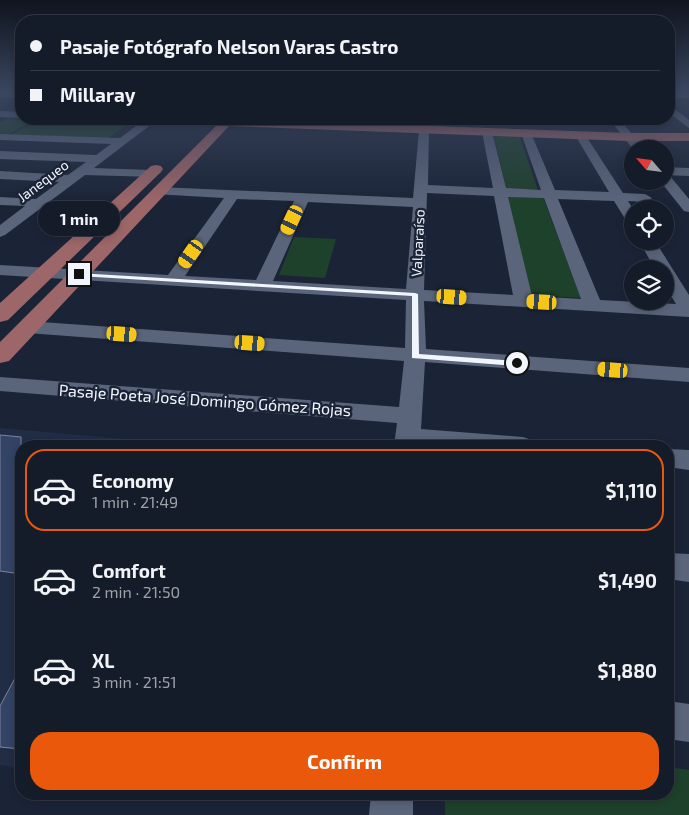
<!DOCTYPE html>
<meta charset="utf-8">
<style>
body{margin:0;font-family:"Exo 2",sans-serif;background:#1d2431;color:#f1f3f6;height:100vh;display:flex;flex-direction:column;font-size:19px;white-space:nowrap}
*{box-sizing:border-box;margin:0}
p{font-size:16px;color:#9da1a8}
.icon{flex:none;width:28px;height:28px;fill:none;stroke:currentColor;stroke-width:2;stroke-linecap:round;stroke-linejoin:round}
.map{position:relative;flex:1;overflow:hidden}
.details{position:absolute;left:15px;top:440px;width:659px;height:360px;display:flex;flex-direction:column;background:#141b29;border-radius:20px;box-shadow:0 2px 8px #0003,0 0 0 1px #333946}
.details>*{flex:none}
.hud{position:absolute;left:15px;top:15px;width:660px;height:110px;border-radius:20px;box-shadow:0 2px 8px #0003,0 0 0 1px #333946;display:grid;align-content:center;height:110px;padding:0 15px;background:#141b29}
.needle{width:32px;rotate:298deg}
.fabs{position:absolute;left:624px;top:140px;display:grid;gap:10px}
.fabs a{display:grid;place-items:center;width:50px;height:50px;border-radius:50%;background:#141b29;box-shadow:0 2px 8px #0003,0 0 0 1px #333946;font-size:25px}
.end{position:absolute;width:22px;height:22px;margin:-11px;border:6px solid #f1f5fd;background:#111;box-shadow:0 0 0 2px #111}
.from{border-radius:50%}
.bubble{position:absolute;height:35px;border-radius:18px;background:#141b29;box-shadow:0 2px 8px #0003,0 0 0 1px #333946;font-size:16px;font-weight:700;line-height:35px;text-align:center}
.car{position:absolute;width:15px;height:30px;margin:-15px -8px;border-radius:6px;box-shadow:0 0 4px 1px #0007;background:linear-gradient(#f5c518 24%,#345 0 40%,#f5c518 0 76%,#345 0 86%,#f5c518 0)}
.hud b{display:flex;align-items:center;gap:18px;height:48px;font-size:19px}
.hud b+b{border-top:1px solid #333946}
.hud i{width:12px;height:12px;background:#f1f3f6}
ul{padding:9px 0 0;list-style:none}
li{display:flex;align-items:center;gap:15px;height:82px;margin:0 10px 8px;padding:0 5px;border:2px solid transparent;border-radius:20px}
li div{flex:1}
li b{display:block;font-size:19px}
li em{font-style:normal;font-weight:700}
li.current{border-color:#ea580c}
li>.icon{width:45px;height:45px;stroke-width:1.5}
.button{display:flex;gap:10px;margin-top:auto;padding:10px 15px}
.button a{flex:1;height:58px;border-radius:20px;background:#ea580c;color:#fff;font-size:20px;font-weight:700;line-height:58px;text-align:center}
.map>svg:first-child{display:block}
</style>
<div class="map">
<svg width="689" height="815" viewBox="0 0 689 815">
<rect width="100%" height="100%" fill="#1b2437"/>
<path fill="#212d45" d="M 0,428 L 194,445 L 193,446 L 21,446 L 21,768 L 0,765 Z"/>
<path fill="#1e412b" d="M 8,119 L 35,120 L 7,135 L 0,134 L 0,123 Z
M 41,119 L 131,122 L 107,139 L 11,135 Z
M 493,134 L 519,135 L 538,190 L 506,188 Z
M 505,195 L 543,197 L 581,298 L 531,295 Z
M 294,237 L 336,239 L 325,278 L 279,275 Z
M 668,767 L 689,770 L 689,815 L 445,815 L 445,794 L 668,794 Z"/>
<path fill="#334366" stroke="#7a869e" d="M 0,435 L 21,437 L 21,574 L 0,571 Z
M 21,667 L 21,749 L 0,747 L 0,706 Z"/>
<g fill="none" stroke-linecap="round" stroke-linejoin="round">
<path fill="#5a657b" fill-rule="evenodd" d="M 0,91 L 21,92 L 21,98 L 0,97 Z
M 669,92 L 689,92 L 689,98 L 669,98 Z
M 669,105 L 689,120 L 689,128 L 669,113 Z
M 0,111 L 21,112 L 21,118 L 0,117 Z
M 109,119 L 200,119 L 210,120 L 211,122 L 206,125 L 153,123 L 94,168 L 151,170 L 155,171 L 157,174 L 155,177 L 85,175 L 5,235 L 0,237 L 0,225 L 25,206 L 0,205 L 0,197 L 36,199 L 59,182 L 0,179 L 0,171 L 68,175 L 86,162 L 0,159 L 0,151 L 96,155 L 111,144 L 0,140 L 0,134 L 120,138 L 140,123 L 114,122 Z
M 334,119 L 344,119 L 338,123 L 334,122 Z
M 609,119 L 619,119 L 645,149 L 633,149 Z
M 424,127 L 429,130 L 428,185 L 493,188 L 482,132 L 487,129 L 492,132 L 506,188 L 541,190 L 521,133 L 526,130 L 531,133 L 555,190 L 609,192 L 575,135 L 580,132 L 584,133 L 623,193 L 645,194 L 652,198 L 645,202 L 628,201 L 633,209 L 632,223 L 627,222 L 614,201 L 558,199 L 600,300 L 676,304 L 665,286 L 665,269 L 655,269 L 639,241 L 655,241 L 689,295 L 689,317 L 424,301 L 426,349 L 689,368 L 689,382 L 425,362 L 421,429 L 523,437 L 532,440 L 536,446 L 394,446 L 397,423 L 0,391 L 0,377 L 399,407 L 404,361 L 27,333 L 20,331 L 17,327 L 20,323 L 27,321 L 405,348 L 406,300 L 0,275 L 0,265 L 168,275 L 224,198 L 154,194 L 152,191 L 154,188 L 159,187 L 413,198 L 419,130 ZM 427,193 L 494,196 L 513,295 L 424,290 ZM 508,197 L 544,198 L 581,299 L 532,296 ZM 237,199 L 294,201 L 256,280 L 185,276 ZM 308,202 L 413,207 L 406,289 L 273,281 Z
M 665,167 L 689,168 L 689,176 L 665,175 Z
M 665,175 L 670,176 L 689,199 L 689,212 L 684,211 L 660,181 L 665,181 Z
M 668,449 L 689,450 L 689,470 L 668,467 Z
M 668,553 L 689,554 L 689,582 L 668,579 Z
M 668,701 L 689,704 L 689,742 L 668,739 Z
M 371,794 L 413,794 L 413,815 L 369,815 Z"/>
<path fill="#9d6668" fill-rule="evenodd" d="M 202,119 L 235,119 L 629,133 L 689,133 L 689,141 L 629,141 L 229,126 L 9,361 L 0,363 L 0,342 L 216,126 L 202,125 L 200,122 Z
M 156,165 L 161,166 L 163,169 L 161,172 L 8,320 L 0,322 L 0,303 L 151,166 Z"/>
</g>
<linearGradient id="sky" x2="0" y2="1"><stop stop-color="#0f141e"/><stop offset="0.44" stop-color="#39455e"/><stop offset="1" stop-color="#39455e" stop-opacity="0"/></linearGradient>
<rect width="689" height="203" fill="url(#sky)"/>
<path fill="#f1f5fd" d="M 77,273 L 415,293 L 418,294 L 419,354 L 517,361 L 521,363 L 517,366 L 412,358 L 412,296 L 79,276 Z"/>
<g text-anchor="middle" stroke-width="5" stroke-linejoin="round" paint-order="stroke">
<g font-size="14" fill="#f1f5fd" stroke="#1b2437">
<text transform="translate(43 181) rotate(-37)" y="5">Janequeo</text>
<text transform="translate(418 243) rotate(-87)" y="5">Valparaíso</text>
</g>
<g font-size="16" fill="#f1f5fd" stroke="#1b2437">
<text transform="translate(205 400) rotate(4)" y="6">Pasaje Poeta José Domingo Gómez Rojas</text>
</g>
</g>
</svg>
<div class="fabs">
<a><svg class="needle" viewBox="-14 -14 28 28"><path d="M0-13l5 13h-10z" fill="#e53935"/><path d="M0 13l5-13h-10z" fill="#9da1a8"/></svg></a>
<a><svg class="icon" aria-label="locate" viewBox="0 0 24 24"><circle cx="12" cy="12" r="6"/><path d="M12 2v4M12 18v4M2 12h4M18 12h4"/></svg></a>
<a><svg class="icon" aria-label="layers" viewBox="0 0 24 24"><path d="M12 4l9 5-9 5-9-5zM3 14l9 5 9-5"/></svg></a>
</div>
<i class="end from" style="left:517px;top:363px"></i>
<i class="end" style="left:79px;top:274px"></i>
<div class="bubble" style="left:38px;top:201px;width:82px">1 min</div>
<i class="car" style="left:292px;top:220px;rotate:205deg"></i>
<i class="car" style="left:191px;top:254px;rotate:215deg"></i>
<i class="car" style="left:452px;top:297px;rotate:94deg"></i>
<i class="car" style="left:542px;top:302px;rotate:273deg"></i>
<i class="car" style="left:122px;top:334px;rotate:94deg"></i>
<i class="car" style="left:250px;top:343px;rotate:94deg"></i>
<i class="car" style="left:613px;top:370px;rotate:274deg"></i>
<div class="hud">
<b><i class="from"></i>Pasaje Fotógrafo Nelson Varas Castro</b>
<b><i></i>Millaray</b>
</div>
<section class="details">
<ul>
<li class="current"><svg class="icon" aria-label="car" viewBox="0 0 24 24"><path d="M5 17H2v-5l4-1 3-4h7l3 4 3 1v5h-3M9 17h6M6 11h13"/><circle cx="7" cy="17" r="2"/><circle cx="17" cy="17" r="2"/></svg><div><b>Economy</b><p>1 min · 21:49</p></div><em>$1,110</em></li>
<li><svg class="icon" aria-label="car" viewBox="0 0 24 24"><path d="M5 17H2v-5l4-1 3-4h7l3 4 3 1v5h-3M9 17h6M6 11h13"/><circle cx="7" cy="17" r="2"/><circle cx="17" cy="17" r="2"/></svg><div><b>Comfort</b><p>2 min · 21:50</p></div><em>$1,490</em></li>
<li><svg class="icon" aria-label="car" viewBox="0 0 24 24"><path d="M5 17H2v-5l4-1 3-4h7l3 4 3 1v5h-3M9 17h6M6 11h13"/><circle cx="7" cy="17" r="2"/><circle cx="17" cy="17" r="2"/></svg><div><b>XL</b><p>3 min · 21:51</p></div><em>$1,880</em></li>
</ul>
<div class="button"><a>Confirm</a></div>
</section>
</div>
